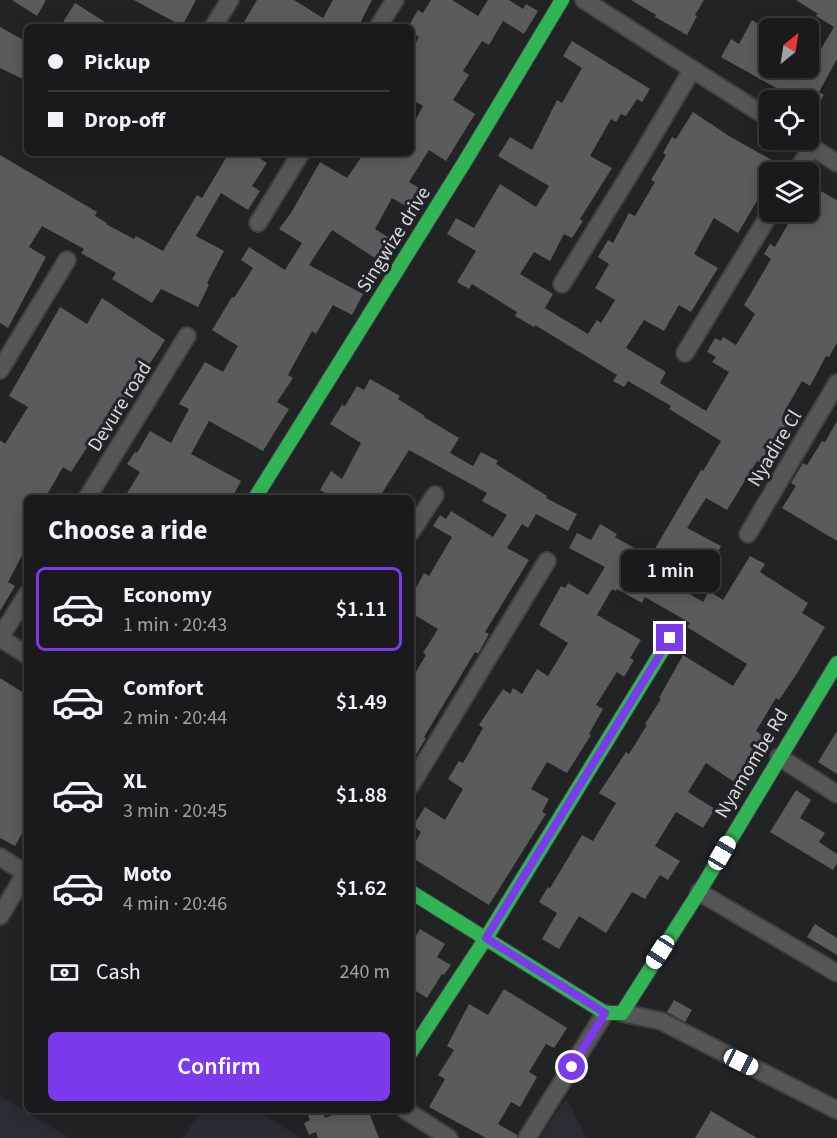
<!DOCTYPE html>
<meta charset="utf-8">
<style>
body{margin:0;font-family:"Source Sans 3",sans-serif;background:#232325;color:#f1f3f6;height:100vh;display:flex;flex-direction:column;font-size:22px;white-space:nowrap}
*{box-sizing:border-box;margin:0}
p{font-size:20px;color:#9fa1a3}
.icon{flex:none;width:33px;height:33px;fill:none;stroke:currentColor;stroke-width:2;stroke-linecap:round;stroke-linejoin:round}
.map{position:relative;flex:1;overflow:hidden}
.drawer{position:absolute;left:24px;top:495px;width:390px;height:618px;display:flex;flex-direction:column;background:#1a1a1c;border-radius:9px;box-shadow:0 3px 15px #0003,0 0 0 2px #38383b}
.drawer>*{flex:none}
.guide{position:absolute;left:24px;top:24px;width:390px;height:132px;border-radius:9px;box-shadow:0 3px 15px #0003,0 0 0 2px #38383b;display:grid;align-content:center;height:132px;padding:0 24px;background:#1a1a1c}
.needle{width:39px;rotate:30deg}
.buttons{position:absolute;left:759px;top:18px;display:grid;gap:12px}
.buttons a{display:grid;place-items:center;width:60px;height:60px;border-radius:9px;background:#1a1a1c;box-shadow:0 3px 15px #0003,0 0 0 2px #38383b;font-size:30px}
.end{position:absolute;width:27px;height:27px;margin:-14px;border:8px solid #7c3aed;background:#fff;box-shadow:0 0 0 3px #fff}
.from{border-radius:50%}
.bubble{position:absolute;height:42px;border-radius:9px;background:#1a1a1c;box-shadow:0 3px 15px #0003,0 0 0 2px #38383b;font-size:20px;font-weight:600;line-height:42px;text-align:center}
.car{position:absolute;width:18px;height:36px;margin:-18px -9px;border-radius:8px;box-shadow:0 0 4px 2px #0007;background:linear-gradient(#fff 24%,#345 0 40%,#fff 0 76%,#345 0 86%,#fff 0)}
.guide b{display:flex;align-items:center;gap:21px;height:57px;font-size:22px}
.guide b+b{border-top:2px solid #38383b}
.guide i{width:15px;height:15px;background:#f1f3f6}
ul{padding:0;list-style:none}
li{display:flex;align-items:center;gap:18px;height:84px;margin:0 12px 9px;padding:0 12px;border:3px solid transparent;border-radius:9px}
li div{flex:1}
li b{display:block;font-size:22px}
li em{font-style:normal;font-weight:600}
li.current{border-color:#7c3aed}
li>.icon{width:54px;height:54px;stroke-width:1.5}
h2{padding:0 24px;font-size:27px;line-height:72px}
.pay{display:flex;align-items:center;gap:15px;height:66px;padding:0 24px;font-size:22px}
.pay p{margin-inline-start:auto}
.button{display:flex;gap:12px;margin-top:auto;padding:12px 24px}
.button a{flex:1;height:69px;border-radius:9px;background:#7c3aed;color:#fff;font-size:24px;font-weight:600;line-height:69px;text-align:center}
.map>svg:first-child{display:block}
</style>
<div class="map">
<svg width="837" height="1138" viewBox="0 0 837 1138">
<rect width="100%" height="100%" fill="#222325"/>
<path fill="#292d33" d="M 0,1096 L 69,1138 L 0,1138 Z
M 566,1098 L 587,1138 L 540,1138 Z
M 201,1110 L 256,1110 L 301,1138 L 183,1138 Z"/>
<path fill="#5a5b5c" d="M 12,0 L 46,0 L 37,16 Z
M 134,0 L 196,0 L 182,26 Z
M 257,0 L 294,0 L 323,18 L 333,0 L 372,0 L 358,27 L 241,27 Z
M 431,0 L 452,0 L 478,16 L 488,0 L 509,0 L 523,9 L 526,4 L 538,11 L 524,34 L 503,21 L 489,45 L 482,41 L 463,71 L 469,75 L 453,100 L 475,114 L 446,161 L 429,150 L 409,182 L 426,192 L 414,211 L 392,198 L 375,229 L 394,241 L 381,262 L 332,230 L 309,265 L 363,294 L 352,315 L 333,305 L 316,334 L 312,331 L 288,375 L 293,378 L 277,402 L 289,409 L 263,451 L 209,421 L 191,454 L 241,481 L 232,498 L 124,498 L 140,472 L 127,464 L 135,452 L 137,453 L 150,431 L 171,443 L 189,409 L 179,404 L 205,362 L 223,372 L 238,346 L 212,330 L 232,297 L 234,298 L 253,268 L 241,260 L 249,247 L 285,270 L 302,243 L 279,229 L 291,213 L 320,162 L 347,178 L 364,153 L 411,153 L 411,128 L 423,106 L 411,99 L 411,50 L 419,37 L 411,32 L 411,27 L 408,27 L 418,10 L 423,13 Z
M 631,0 L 704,0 L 695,15 L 697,16 L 687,35 L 655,17 L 656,15 Z
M 796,0 L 837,0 L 837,59 L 819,92 L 824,95 L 808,122 L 808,100 L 791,100 L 776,92 L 778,89 L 721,57 L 731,39 L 739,44 L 752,20 L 770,31 L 770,68 L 808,68 L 808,52 L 816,57 L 834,27 L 816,16 L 818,14 Z
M 75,3 L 113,27 L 60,27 Z
M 0,27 L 27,42 L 27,81 L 0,68 Z
M 572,41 L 650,89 L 642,102 L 637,99 L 626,116 L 621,114 L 616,122 L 611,119 L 590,156 L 612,168 L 580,219 L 583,221 L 572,238 L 564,234 L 550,261 L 534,252 L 520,274 L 553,294 L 545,308 L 588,334 L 597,320 L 601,323 L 615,300 L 595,288 L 609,264 L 598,257 L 608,240 L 613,243 L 629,213 L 635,216 L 655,182 L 651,180 L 666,155 L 663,153 L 672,137 L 676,139 L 693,112 L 729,136 L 786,168 L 786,172 L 770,172 L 770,179 L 738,233 L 714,218 L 694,254 L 718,268 L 691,312 L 679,305 L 664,331 L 644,320 L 626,348 L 666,372 L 660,383 L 706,411 L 729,372 L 712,362 L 716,357 L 707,352 L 715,338 L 721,341 L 723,337 L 736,345 L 755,314 L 744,305 L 771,259 L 764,254 L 770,244 L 775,247 L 794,213 L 808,222 L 808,184 L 837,200 L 837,343 L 829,357 L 826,356 L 810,386 L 802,381 L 783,414 L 792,419 L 781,438 L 780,437 L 762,464 L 757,461 L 727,510 L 706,498 L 687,528 L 721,546 L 708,571 L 683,557 L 673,584 L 703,602 L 709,591 L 723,600 L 750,556 L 765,564 L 760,572 L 808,603 L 802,613 L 825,627 L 796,675 L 779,700 L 776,698 L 756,731 L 765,737 L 734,782 L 706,763 L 688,792 L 715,809 L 703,828 L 676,812 L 655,846 L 680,861 L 668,880 L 660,875 L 645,899 L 632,892 L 606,933 L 579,916 L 559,949 L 542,939 L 557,913 L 539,902 L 548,887 L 550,888 L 582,835 L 593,841 L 616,803 L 599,793 L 626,752 L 629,754 L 647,725 L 645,724 L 661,699 L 659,698 L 683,655 L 733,686 L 747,664 L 687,627 L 690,623 L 645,597 L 642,603 L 617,589 L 616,591 L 612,589 L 597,615 L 641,640 L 630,658 L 634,660 L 624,677 L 617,672 L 596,705 L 603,709 L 589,734 L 591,735 L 567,773 L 547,762 L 531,789 L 549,799 L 542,812 L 546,814 L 489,905 L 411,857 L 411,850 L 421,832 L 413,826 L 425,807 L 445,820 L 463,789 L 448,779 L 459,761 L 463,763 L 483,728 L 479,725 L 503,689 L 510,694 L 513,688 L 522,694 L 537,669 L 548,676 L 568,643 L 539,625 L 561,586 L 565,588 L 568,583 L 588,595 L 605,567 L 569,548 L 577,533 L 591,540 L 600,524 L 617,534 L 615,537 L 650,557 L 701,470 L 703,471 L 721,441 L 669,409 L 671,406 L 628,381 L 624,387 L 613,381 L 617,375 L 535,325 L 534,327 L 515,316 L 517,312 L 472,284 L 469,289 L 457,282 L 476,251 L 447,234 L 456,218 L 474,228 L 500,184 L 536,207 L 549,186 L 498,156 L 510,137 L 532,150 L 557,100 L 562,103 L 582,68 L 563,56 Z
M 229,153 L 252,153 L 267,163 L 252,186 L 260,191 L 248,210 L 221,193 L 196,236 L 224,251 L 207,283 L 209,285 L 198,307 L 161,289 L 152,303 L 112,279 L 116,273 L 81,253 L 84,249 L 42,226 L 29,247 L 46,257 L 8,328 L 0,323 L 0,155 L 97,212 L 95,216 L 107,223 L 106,224 L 134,239 L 136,236 L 163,251 L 197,195 L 202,198 Z
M 102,298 L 165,340 L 140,379 L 138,378 L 112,428 L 103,423 L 71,472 L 63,467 L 45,498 L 27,498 L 27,546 L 8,582 L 15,586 L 0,611 L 0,440 L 5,444 L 28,407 L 9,396 L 60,307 L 87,324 Z
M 370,379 L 400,396 L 398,399 L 425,416 L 424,417 L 459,438 L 450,453 L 473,466 L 481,452 L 498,461 L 496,464 L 547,496 L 546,498 L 577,514 L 568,531 L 536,514 L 528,528 L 522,524 L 507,548 L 529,560 L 485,632 L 489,634 L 478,654 L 475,652 L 424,737 L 426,738 L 411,763 L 411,680 L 426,655 L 423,653 L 438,629 L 411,613 L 411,597 L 424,573 L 429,576 L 452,537 L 433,526 L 440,515 L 446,519 L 451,511 L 493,537 L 507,515 L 482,501 L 487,493 L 409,450 L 379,498 L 333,498 L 320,490 L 331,471 L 342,479 L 361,443 L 330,424 L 342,405 L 345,406 L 357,386 L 364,390 Z
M 837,421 L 837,541 L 782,508 L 796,486 L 791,483 L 803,463 L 807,465 L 822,441 L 825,442 Z
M 0,678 L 27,695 L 27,825 L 15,846 L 0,838 Z
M 837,731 L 837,774 L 818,762 Z
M 796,790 L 811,800 L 800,818 L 825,833 L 819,842 L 837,854 L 837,863 L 833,870 L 770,832 Z
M 815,924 L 837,938 L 837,955 L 807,937 Z
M 420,929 L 445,944 L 437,957 L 451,965 L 444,975 L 442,974 L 427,998 L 411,988 L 411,944 Z
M 504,989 L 567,1028 L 554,1048 L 546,1044 L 529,1072 L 537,1077 L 520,1107 L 511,1102 L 498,1124 L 517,1135 L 517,1138 L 486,1138 L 429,1107 L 445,1079 L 438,1075 L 454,1050 L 447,1046 L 469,1004 L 488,1015 Z
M 674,1000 L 692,1010 L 685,1022 L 667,1012 Z
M 306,1110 L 322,1110 L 325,1118 L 344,1110 L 368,1110 L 379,1138 L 318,1138 L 316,1132 L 309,1135 L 304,1123 L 310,1120 Z
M 711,1111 L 757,1138 L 695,1138 Z"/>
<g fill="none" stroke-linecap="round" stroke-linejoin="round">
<defs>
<path id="street" d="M 584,0 L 770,119
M 213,27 L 230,0
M 378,27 L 395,0
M 801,140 L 837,163
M 796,172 L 812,147
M 258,223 L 301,153
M 562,284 L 636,164 L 692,70
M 685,353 L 771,212
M 0,370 L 67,260
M 87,498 L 187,336
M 411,532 L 435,495
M 748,534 L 837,383
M 27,594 L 0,638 L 27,655
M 779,757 L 837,794
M 411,785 L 547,561
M 0,857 L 26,873
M 699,892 L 837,973
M 0,916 L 27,871
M 622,1013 L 661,1021 L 837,1110
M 405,1110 L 449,1138
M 527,1138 L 605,1013"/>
<path id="fast" d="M 255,498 L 464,163 L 562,0
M 411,892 L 605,1013 L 622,1013 L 699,892 L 837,663
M 411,1052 L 486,938 L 670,638"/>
</defs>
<use href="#street" stroke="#404041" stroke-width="20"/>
<use href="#fast" stroke="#404041" stroke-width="16"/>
<use href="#street" stroke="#565656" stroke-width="16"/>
<use href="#fast" stroke="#30b455" stroke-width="14"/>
</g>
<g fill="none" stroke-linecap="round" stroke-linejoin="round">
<path stroke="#7c3aed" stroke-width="8" d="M 572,1067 L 605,1013 L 486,938 L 670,638"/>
</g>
<g text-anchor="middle" stroke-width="6" stroke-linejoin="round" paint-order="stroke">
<g font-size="20" fill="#d7d9da" stroke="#212326">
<text transform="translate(393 239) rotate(-58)" y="7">Singwize drive</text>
<text transform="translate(119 406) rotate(-58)" y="7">Devure road</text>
<text transform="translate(774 448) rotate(-59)" y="7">Nyadire Cl</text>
<text transform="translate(751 763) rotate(-59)" y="7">Nyamombe Rd</text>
</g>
</g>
</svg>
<div class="buttons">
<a><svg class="needle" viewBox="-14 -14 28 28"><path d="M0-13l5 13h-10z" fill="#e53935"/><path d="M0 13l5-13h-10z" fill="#9fa1a3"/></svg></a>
<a><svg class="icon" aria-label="locate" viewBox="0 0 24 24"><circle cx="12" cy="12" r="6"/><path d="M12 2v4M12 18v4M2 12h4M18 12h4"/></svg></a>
<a><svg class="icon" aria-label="layers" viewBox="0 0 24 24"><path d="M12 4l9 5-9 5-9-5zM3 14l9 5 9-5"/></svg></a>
</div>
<i class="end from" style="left:572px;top:1067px"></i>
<i class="end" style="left:670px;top:638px"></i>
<div class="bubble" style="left:621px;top:550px;width:99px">1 min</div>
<i class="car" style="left:722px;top:853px;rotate:30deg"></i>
<i class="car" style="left:660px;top:952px;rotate:213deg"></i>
<i class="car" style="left:741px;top:1062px;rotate:116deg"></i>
<div class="guide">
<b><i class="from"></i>Pickup</b>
<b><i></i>Drop-off</b>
</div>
<section class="drawer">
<h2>Choose a ride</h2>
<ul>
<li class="current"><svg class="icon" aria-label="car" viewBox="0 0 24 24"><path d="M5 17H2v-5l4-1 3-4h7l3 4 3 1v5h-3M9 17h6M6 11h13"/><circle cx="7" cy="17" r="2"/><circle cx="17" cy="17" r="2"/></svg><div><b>Economy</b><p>1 min · 20:43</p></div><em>$1.11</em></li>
<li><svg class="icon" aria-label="car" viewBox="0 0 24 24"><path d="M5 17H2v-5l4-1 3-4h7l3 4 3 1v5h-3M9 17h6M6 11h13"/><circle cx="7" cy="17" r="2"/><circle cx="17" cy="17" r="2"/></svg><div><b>Comfort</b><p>2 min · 20:44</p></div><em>$1.49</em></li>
<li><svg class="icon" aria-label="car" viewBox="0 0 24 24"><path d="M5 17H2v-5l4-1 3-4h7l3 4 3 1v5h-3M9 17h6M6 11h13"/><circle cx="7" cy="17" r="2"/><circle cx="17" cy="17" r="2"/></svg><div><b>XL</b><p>3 min · 20:45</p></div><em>$1.88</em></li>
<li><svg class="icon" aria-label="car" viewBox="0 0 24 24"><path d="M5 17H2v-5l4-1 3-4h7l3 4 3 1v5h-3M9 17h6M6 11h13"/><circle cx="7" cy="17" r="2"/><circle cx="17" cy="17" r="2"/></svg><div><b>Moto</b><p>4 min · 20:46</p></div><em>$1.62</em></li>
</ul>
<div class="pay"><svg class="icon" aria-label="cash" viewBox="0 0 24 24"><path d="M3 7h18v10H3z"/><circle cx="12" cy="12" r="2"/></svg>Cash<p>240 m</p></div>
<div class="button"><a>Confirm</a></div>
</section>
</div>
